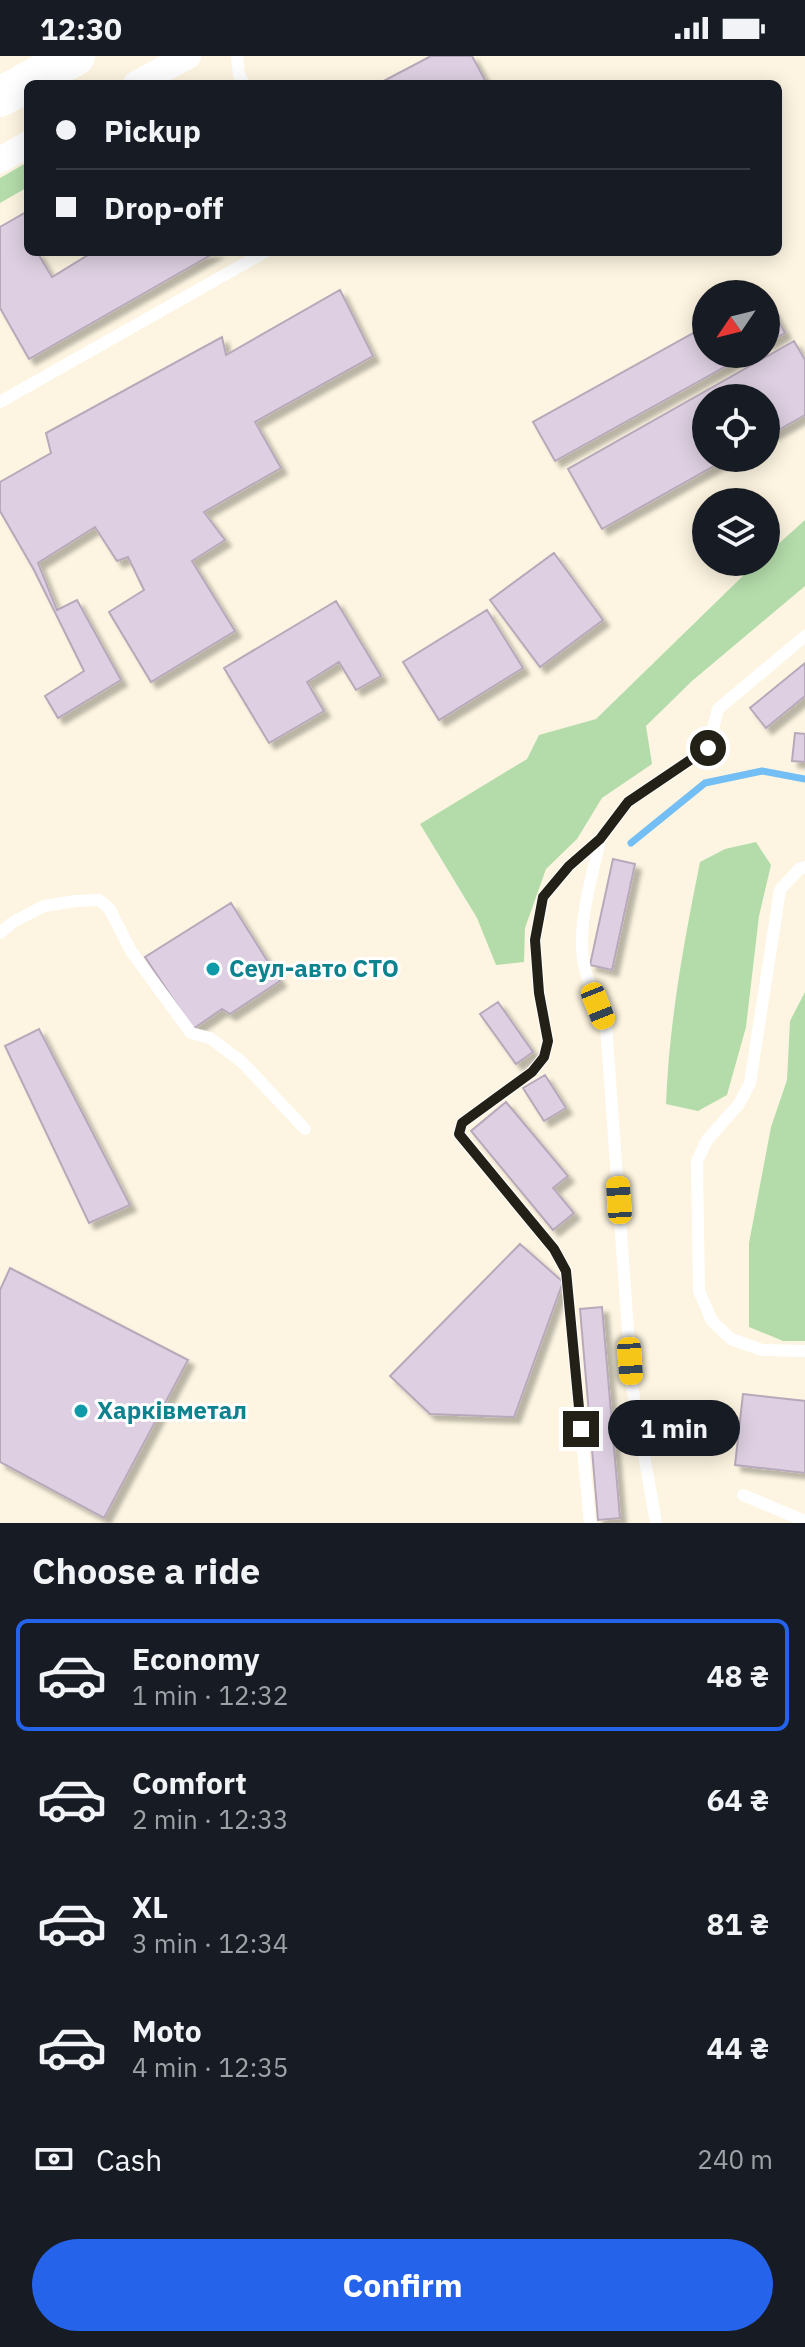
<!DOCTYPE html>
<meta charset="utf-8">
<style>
body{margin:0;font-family:"IBM Plex Sans",sans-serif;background:#242831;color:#f1f3f6;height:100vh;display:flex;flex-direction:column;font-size:30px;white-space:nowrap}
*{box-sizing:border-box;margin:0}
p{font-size:26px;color:#9ea1a6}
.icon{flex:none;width:44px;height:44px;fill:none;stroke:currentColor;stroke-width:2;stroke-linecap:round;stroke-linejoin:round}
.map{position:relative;height:1467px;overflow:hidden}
.panel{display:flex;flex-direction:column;background:#171b24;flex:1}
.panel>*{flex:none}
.banner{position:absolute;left:24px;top:24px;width:758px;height:176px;border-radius:12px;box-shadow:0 4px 20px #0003;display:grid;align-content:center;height:176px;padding:0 32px;background:#171b24}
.needle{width:52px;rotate:235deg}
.controls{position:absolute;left:692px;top:224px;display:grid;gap:16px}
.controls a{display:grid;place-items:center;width:88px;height:88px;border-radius:50%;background:#171b24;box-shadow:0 4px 20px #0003;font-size:40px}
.end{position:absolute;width:36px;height:36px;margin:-18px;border:10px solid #232018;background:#fff;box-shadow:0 0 0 4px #fff}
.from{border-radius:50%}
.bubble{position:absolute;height:56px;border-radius:28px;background:#171b24;box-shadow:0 4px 20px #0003;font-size:26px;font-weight:800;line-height:56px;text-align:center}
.car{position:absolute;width:24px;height:48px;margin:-24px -12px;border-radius:10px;box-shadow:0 0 6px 2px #0007;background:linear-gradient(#f5c518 24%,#345 0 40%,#f5c518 0 76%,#345 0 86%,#f5c518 0)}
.banner b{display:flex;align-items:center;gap:28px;height:76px;font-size:30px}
.banner b+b{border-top:2px solid #363941}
.banner i{width:20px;height:20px;background:#f1f3f6}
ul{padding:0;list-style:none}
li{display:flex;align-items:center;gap:24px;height:112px;margin:0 16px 12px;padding:0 16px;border:4px solid transparent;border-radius:12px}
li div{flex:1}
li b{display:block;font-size:30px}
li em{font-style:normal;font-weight:800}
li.current{border-color:#2563eb}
li>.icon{width:72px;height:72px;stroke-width:1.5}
h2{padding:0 32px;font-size:36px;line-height:96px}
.pay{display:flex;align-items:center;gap:20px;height:88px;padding:0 32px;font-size:30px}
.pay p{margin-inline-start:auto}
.button{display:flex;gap:16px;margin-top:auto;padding:16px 32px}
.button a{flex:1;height:92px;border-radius:48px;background:#2563eb;color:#fff;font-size:32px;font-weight:800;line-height:92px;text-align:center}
.status{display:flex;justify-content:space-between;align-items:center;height:56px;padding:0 40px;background:#171b24;direction:ltr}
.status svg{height:22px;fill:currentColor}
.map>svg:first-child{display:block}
</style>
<div class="status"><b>12:30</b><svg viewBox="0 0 49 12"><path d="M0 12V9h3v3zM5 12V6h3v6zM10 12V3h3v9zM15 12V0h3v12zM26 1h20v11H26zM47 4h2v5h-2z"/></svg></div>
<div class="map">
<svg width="805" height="1467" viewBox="0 0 805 1467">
<defs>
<filter id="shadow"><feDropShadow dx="6" dy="6" stdDeviation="2" flood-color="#0004"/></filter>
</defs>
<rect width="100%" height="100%" fill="#fdf5e1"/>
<path fill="#b4dcaa" d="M 28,106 L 28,131 L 0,147 L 0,122 Z
M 805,464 L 805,530 L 692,625 L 646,670 L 652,708 L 602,742 L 577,783 L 546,813 L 525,872 L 524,906 L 496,909 L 477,862 L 420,768 L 527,703 L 539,679 L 596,663 L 749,514 L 758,506 L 766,506 L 766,499 Z
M 756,786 L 771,809 L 759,860 L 746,971 L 727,1039 L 698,1055 L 666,1048 C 669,966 684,886 700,806 L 725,793 Z
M 805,936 L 805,1285 L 783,1285 L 749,1271 L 749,1187 L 771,1071 L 787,1024 L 790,965 Z"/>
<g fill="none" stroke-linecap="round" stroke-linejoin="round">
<path stroke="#73bef5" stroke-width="7" d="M 631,787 L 705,727 L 762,715 L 805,723"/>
</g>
<path fill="#ded0e2" stroke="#b7a9ba" stroke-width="2" filter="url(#shadow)" d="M 431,0 L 472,0 L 487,28 L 378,28 Z
M 28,155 L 28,196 L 37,196 L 52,221 L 93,196 L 216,196 L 29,303 L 0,252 L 0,171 Z
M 340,234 L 373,300 L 255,366 L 281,412 L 204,456 L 225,484 L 192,505 L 235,575 L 151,626 L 109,556 L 144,534 L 128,501 L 117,505 L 95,471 L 38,507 L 57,554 L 77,544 L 121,624 L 58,662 L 45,640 L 84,615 L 34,514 L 0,455 L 0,426 L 51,397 L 46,377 L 222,281 L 226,299 Z
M 766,243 L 785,277 L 766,288 Z
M 706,270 L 706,298 L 748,298 L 555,405 L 533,366 Z
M 794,285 L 805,304 L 805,359 L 766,381 L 766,342 L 706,342 L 706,402 L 728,402 L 602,473 L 568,413 Z
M 554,497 L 603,564 L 540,611 L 490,544 Z
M 336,545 L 381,620 L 356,634 L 339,606 L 307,626 L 324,655 L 269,687 L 224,612 Z
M 487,554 L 523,612 L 439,664 L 403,606 Z
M 805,607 L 805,640 L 766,672 L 750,652 Z
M 795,677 L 805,678 L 805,706 L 792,705 Z
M 613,803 L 635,808 L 612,914 L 590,909 Z
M 231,847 L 280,925 L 230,958 L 222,953 L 193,973 L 145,901 Z
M 498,946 L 533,996 L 516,1008 L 480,958 Z
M 39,973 L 130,1149 L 89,1167 L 5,990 Z
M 545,1019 L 566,1052 L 544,1065 L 523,1032 Z
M 506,1046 L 568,1120 L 553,1132 L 574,1157 L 553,1174 L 471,1075 Z
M 520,1188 L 563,1226 L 514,1361 L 430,1358 L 390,1320 Z
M 10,1212 L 188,1304 L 104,1462 L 0,1406 L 0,1234 Z
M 602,1251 L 620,1462 L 598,1464 L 580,1253 Z
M 743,1338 L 805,1345 L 805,1417 L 735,1409 Z"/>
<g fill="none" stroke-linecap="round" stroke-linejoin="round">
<path stroke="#fff" stroke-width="12" d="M 237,0 L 239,19 L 244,28
M 0,346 L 265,196
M 600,783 C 593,818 581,855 582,890 C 582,917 596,945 606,969 L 632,1330 L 656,1467
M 805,811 L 799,813 L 780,834 L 750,1027 L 739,1048 L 707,1084 L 697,1105 L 699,1235 L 712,1265 L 731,1283 L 762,1294 L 805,1295
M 0,877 L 13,866 L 44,850 L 76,845 L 99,844 L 109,852 L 131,895 L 191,977 L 210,982 L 242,1006 L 305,1073
M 743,1439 L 805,1465
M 590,1467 L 566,1215 L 554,1193 L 459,1078 L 462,1067 L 532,1016 L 544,1001 L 548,985 L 539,937 L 535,884 L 543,841 L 569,810 L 600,783 L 628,746 L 708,692 L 718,653 L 805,580"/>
<path stroke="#fff" stroke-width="26" d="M 136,28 L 188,0
M 0,104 L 28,88"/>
<path stroke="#fff" stroke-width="40" d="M 0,41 L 75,0"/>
</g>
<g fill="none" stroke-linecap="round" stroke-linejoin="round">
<path stroke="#232018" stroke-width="10" d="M 581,1373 L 566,1215 L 554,1193 L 459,1078 L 462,1067 L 532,1016 L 544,1001 L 548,985 L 539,937 L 535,884 L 543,841 L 569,810 L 600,783 L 628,746 L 708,692"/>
</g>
<g fill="#0f9aa8" stroke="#fff" stroke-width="3">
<circle cx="213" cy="913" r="8"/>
<circle cx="81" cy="1355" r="8"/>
</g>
<g text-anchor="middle" stroke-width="6" stroke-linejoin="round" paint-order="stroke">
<g font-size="24" font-weight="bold" fill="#0d838f" stroke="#fff" text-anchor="start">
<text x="229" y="921">Сеул-авто СТО</text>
<text x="97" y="1363">Харківметал</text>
</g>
</g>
</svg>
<div class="controls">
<a><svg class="needle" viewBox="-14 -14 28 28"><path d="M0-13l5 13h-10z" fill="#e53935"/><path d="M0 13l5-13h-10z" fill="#9ea1a6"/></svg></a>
<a><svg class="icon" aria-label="locate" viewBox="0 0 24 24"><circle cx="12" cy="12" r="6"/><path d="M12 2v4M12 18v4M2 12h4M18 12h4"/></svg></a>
<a><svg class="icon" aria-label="layers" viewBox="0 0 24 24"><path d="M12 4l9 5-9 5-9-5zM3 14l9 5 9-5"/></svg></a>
</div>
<i class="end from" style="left:708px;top:692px"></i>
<i class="end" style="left:581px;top:1373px"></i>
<div class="bubble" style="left:608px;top:1344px;width:132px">1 min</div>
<i class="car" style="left:598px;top:950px;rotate:158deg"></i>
<i class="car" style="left:619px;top:1144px;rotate:356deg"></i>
<i class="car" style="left:630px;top:1305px;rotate:176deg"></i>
<div class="banner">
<b><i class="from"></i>Pickup</b>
<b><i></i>Drop-off</b>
</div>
</div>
<section class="panel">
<h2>Choose a ride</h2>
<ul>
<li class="current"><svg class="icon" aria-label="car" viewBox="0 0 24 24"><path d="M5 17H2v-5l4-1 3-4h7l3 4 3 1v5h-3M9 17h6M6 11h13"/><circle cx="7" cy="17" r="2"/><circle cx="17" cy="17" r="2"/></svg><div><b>Economy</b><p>1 min · 12:32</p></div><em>48 ₴</em></li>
<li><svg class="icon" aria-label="car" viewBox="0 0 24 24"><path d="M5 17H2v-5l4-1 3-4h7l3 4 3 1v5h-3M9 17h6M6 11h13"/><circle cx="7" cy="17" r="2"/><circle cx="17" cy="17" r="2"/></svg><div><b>Comfort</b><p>2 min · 12:33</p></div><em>64 ₴</em></li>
<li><svg class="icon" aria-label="car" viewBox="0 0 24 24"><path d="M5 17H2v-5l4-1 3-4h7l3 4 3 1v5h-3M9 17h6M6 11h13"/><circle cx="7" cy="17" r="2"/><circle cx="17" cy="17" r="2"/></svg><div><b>XL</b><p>3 min · 12:34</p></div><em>81 ₴</em></li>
<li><svg class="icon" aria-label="car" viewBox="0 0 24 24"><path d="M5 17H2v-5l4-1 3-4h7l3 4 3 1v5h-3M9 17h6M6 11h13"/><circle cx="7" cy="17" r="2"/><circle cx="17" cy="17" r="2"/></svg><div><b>Moto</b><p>4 min · 12:35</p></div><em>44 ₴</em></li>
</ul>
<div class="pay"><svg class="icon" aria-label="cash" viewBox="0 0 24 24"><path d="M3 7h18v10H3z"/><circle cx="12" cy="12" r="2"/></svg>Cash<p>240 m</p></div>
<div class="button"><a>Confirm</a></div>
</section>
